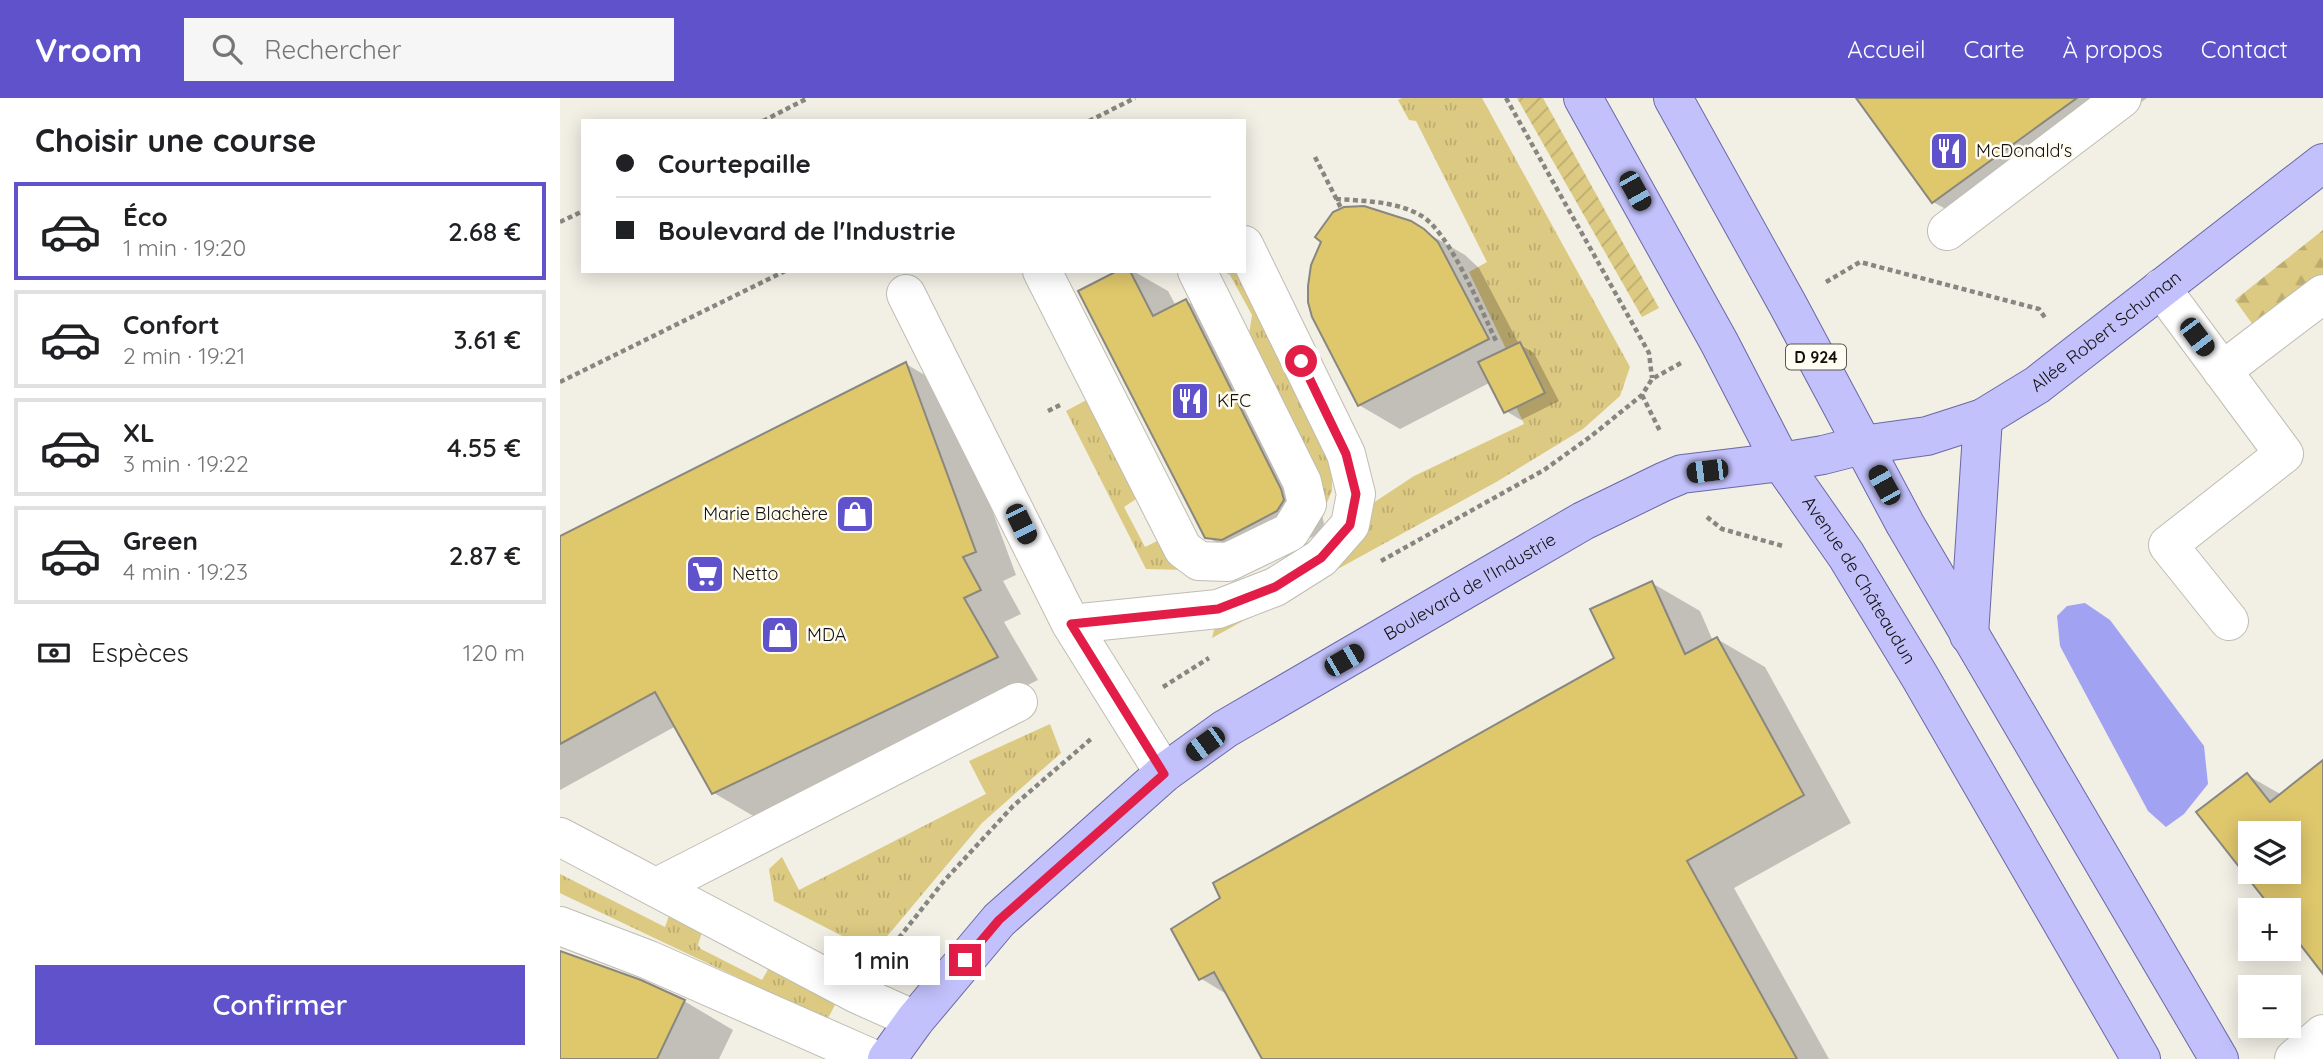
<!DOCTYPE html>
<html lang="fr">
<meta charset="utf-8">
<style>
body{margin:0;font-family:Quicksand,sans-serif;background:#f6f6f6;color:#202124;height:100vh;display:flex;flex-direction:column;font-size:26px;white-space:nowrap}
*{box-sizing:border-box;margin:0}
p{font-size:23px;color:#757577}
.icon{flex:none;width:38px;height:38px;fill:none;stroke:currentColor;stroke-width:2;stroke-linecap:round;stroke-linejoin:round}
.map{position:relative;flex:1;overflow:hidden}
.sheet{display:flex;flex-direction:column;background:#fff;width:560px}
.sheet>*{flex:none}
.top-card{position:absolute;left:21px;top:21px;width:665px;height:154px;border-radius:0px;box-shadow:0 4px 18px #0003;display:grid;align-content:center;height:154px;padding:0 35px;background:#fff}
.fabs{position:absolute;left:1678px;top:723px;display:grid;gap:14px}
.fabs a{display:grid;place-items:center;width:63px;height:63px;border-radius:0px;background:#fff;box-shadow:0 4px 18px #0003;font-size:35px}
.end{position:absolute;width:32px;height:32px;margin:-16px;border:9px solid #e11d48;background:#fff;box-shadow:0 0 0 4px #fff}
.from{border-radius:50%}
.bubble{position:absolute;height:49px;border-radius:0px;background:#fff;box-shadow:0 4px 18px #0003;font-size:23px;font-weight:600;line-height:49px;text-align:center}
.car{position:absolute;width:21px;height:42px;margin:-21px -10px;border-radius:9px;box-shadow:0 0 5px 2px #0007;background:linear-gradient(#222 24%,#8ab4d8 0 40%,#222 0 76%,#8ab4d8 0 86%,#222 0)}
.top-card b{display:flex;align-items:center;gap:24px;height:66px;font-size:26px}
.top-card b+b{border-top:2px solid #e0e0e0}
.top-card i{width:18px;height:18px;background:#202124}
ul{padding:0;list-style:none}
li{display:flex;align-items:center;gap:21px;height:98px;margin:0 14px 10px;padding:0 21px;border:4px solid #e0e0e0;border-radius:0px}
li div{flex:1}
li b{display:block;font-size:26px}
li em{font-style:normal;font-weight:600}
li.on{border-color:#6052ca}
li>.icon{width:63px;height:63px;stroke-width:1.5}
h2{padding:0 35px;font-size:32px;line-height:84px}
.pay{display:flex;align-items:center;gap:18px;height:77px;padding:0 35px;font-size:26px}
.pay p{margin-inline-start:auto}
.primary-button{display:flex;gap:14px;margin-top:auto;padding:14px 35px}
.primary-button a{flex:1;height:80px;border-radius:0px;background:#6052ca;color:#fff;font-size:28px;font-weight:600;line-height:80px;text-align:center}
header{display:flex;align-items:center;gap:42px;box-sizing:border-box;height:98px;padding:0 35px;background:#6052ca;color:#fff}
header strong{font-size:33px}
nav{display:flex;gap:38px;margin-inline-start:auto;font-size:24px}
.search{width:490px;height:63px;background:#f6f6f6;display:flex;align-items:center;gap:18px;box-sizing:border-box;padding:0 24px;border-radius:0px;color:#757577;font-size:26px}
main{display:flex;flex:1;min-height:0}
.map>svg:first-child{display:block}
</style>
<header>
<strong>Vroom</strong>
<div class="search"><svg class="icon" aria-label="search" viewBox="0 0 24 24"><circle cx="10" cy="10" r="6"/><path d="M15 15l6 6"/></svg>Rechercher</div>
<nav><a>Accueil</a><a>Carte</a><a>À propos</a><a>Contact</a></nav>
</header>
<main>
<section class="sheet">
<h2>Choisir une course</h2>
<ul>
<li class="on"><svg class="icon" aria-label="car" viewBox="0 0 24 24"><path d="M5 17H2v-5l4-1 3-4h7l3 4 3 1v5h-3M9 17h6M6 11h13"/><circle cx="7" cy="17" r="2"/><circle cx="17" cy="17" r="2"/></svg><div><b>Éco</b><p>1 min · 19:20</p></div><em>2.68 €</em></li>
<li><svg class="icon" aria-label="car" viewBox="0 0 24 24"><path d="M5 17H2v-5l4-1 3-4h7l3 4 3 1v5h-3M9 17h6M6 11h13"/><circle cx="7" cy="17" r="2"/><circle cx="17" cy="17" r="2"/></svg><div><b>Confort</b><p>2 min · 19:21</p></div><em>3.61 €</em></li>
<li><svg class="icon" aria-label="car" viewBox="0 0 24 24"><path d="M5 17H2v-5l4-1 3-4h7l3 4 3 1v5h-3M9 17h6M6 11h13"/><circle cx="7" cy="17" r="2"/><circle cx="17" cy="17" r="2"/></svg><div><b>XL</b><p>3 min · 19:22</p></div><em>4.55 €</em></li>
<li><svg class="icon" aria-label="car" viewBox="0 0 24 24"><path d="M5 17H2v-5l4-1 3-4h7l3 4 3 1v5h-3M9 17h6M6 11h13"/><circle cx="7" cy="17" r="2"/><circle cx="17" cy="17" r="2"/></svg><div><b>Green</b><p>4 min · 19:23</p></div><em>2.87 €</em></li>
</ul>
<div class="pay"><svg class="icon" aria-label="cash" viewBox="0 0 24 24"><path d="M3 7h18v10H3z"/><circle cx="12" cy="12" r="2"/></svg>Espèces<p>120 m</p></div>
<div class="primary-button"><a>Confirmer</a></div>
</section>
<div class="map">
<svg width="1763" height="961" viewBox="0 0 1763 961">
<defs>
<pattern id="grass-tufts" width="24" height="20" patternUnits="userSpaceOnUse" patternTransform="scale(1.75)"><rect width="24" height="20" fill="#dcc982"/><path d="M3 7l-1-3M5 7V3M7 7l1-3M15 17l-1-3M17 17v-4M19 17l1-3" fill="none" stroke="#bcac6f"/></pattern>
<pattern id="forest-firs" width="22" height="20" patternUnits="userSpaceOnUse" patternTransform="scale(1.75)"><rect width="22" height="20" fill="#dcc982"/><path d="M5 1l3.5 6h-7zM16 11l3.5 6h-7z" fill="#bcac6f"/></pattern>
<pattern id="garden-furrows" width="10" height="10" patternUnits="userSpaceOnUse" patternTransform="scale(1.75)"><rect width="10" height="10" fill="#dcc982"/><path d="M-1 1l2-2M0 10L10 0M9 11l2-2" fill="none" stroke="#bcac6f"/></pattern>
</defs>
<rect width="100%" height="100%" fill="#f2efe5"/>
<path fill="url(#grass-tufts)" d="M 842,0 L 922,0 L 1070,269 L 1060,298 L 1023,331 L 938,383 L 652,540 L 656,524 L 807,409 L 854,378 L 964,326 L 956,309 L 946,251 L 909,174 L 927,164 L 856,23 L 849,22 L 838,2 Z
M 663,173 L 677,173 L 772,362 L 772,393 L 765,409 L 756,406 L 687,250 L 692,217 L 670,177 Z
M 532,299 L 582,397 L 564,409 L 585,449 L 603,440 L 627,472 L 586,471 L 506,313 Z
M 490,626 L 501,655 L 422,725 L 319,848 L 294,844 L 214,803 L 209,771 L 222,759 L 239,792 L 426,696 L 409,663 Z
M 0,776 L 105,829 L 111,812 L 145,824 L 138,847 L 141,851 L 202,882 L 211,866 L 247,877 L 275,907 L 267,922 L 6,798 L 0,795 Z"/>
<path fill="url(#forest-firs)" d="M 1763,132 L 1763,177 L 1696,231 L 1675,202 Z"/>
<path fill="url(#garden-furrows)" d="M 957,0 L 983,0 L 1099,210 L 1082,219 Z"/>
<path fill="#a2a2f2" d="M 1525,505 L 1550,522 L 1644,648 L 1648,686 L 1624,716 L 1606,729 L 1588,713 L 1500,548 L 1497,518 L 1507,508 Z"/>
<path fill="#0003" fill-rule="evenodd" d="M 1298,0 L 1587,0 L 1413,126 L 1373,104 Z
M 850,125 L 905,157 L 919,170 L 959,246 L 974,255 L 999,303 L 961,322 L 946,313 L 931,284 L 840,331 L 799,307 Z
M 561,173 L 573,173 L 608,193 L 616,208 L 626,203 L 667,226 L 762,416 L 764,426 L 758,436 L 703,464 L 688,463 L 647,439 Z
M 346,266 L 387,290 L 456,477 L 443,483 L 461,516 L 444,524 L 478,582 L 195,719 L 154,695 L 116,628 L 0,692 L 0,440 Z
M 1092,485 L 1140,513 L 1153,543 L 1157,541 L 1205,569 L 1291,725 L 1174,790 L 1269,961 L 704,961 L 668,897 L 640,880 L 1057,561 Z
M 1763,665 L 1729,830 L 1729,812 L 1715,812 L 1638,714 L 1687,677 L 1722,697 ZM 1690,735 L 1729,735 L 1729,774 L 1690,774 Z
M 0,855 L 124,903 L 173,932 L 159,961 L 0,961 Z"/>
<path fill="#dfc76c" stroke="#89877e" stroke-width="2" fill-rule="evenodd" d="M 1296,0 L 1517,0 L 1372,105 Z
M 804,108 L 851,123 L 864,131 L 878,144 L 929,241 L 798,308 L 752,219 L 748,204 L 748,188 L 751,167 L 761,144 L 755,139 L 773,114 L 784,109 Z
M 557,173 L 570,173 L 593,218 L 626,201 L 721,391 L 724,402 L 717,413 L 662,442 L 645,440 L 518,193 Z
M 960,244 L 985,295 L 944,315 L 918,264 Z
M 346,264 L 416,454 L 403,459 L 421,492 L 404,500 L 438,559 L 152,696 L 95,594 L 0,646 L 0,438 Z
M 1092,483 L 1125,556 L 1157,539 L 1244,697 L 1127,763 L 1237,961 L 702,961 L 654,874 L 639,882 L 611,831 L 660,800 L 653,785 L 1054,560 L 1030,511 Z
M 1763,662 L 1763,876 L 1729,832 L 1729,812 L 1713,812 L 1636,714 L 1687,675 L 1710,704 ZM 1690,735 L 1729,735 L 1729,774 L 1690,774 Z
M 0,853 L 81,882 L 125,902 L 97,961 L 0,961 Z"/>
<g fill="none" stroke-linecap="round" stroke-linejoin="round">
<defs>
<path id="minor" d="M 1387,133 L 1562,0
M 482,173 L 623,451 L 639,463 L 668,464 L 730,434 L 747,406 L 742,384 L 637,173
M 1601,190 L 1724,356 L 1608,447 L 1669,523
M 346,196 L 511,526 L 604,675
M 1662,273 L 1763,196
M 511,526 L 658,511 L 715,489 L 761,460 L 790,427 L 796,396 L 786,356 L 684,147
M 0,739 L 297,896 L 355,922
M 97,789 L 458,604
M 0,828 L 89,862 L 313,961
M 1734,961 L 1763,936"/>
<g id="major">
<path id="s1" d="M 1023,0 L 1159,244 L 1221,364 L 1286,457 L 1360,579 L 1581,961"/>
<path d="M 1113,0 L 1228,207 L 1345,426 L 1659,961"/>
<path d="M 1409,537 L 1423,320"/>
<path id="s2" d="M 327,961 L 355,922 L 439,822 L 604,675 L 665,631 L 1023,423 L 1103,384 L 1122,376 L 1221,364 L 1263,357 L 1302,347 L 1367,338 L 1423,320 L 1477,287 L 1763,65"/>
</g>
</defs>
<use href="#minor" stroke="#bfbdb3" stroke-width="40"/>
<use href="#major" stroke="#6a68a7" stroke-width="40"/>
<path stroke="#888680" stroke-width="4.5" stroke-dasharray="5 3.5" stroke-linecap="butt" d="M 946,0 L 1089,255 L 1092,280
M 203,23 L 248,0
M 529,23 L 575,0
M 755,59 L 781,110
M 776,101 C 804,103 835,103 860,117 C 889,132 922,214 937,245
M 0,124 L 23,113
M 1266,184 L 1300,164 L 1479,211 L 1486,221
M 0,284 L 225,173
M 1082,297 L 1101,335
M 488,313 L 500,307
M 1147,419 L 1162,431 L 1223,448
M 821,463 L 984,372 L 1030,339 L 1082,297 L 1092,281 L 1121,265
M 603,589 L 649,560
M 323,860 L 384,783 L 453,708 L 531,641"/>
<use href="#minor" stroke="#fff" stroke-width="38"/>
<use href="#major" stroke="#c2c1fb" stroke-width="38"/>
</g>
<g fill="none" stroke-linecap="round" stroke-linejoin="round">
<path stroke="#e11d48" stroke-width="9" d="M 405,862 L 439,822 L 604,676 L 511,526 L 658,511 L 715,489 L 761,460 L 790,427 L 796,396 L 786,356 L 741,263"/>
</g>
<defs>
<symbol id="restaurant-square" viewBox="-11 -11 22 22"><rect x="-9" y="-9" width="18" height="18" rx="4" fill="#6052ca" stroke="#fffcf2"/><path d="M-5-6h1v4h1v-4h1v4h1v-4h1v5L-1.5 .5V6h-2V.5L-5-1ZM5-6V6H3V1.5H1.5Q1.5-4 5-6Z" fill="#fff"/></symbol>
<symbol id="shop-square" viewBox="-11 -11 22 22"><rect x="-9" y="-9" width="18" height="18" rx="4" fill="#6052ca" stroke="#fffcf2"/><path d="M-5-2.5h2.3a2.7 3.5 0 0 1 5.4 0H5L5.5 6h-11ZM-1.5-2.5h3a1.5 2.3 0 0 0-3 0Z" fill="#fff"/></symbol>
<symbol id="supermarket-square" viewBox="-11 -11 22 22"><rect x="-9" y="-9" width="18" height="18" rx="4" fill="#6052ca" stroke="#fffcf2"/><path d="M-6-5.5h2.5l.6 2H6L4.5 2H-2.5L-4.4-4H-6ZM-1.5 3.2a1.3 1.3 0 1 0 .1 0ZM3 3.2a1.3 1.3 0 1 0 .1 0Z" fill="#fff"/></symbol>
</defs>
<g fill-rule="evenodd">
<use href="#restaurant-square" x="1367" y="31" width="44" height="44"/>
<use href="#restaurant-square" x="608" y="281" width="44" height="44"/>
<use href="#shop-square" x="273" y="394" width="44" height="44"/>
<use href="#supermarket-square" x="123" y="454" width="44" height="44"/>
<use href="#shop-square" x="198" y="515" width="44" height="44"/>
</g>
<g text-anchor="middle" stroke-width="5" stroke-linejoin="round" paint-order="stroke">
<rect fill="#fffcf2" stroke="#595852" stroke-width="2" x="1226" y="246.5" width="60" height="25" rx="5"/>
<g font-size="16" font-weight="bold" fill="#12110e">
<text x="1256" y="265">D 924</text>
</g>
<g font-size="18" fill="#12110e" stroke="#fffcf2" text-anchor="start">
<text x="1416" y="59">McDonald's</text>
<text x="657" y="309">KFC</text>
<text x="268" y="422" text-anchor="end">Marie Blachère</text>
<text x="172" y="482">Netto</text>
<text x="247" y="543">MDA</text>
</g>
<g font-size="18" fill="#12110e" stroke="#fffcf2">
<text dy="6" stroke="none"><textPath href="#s2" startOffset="1456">Allée Robert Schuman</textPath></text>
<text dy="6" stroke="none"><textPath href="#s1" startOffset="556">Avenue de Châteaudun</textPath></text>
<text dy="6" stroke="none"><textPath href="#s2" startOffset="758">Boulevard de l'Industrie</textPath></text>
</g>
</g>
</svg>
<div class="fabs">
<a><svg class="icon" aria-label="layers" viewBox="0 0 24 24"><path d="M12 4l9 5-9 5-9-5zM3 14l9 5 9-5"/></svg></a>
<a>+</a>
<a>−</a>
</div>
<i class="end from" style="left:741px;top:263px"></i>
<i class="end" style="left:405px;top:862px"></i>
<div class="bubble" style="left:264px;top:838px;width:116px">1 min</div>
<i class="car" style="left:1075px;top:93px;rotate:151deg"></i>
<i class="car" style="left:1637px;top:239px;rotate:143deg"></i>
<i class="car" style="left:1147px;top:373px;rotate:263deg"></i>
<i class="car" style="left:1324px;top:387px;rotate:331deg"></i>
<i class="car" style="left:461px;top:426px;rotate:154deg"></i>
<i class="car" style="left:784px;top:562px;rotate:60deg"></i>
<i class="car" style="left:645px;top:646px;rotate:234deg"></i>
<div class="top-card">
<b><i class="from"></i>Courtepaille</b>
<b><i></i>Boulevard de l'Industrie</b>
</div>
</div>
</main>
